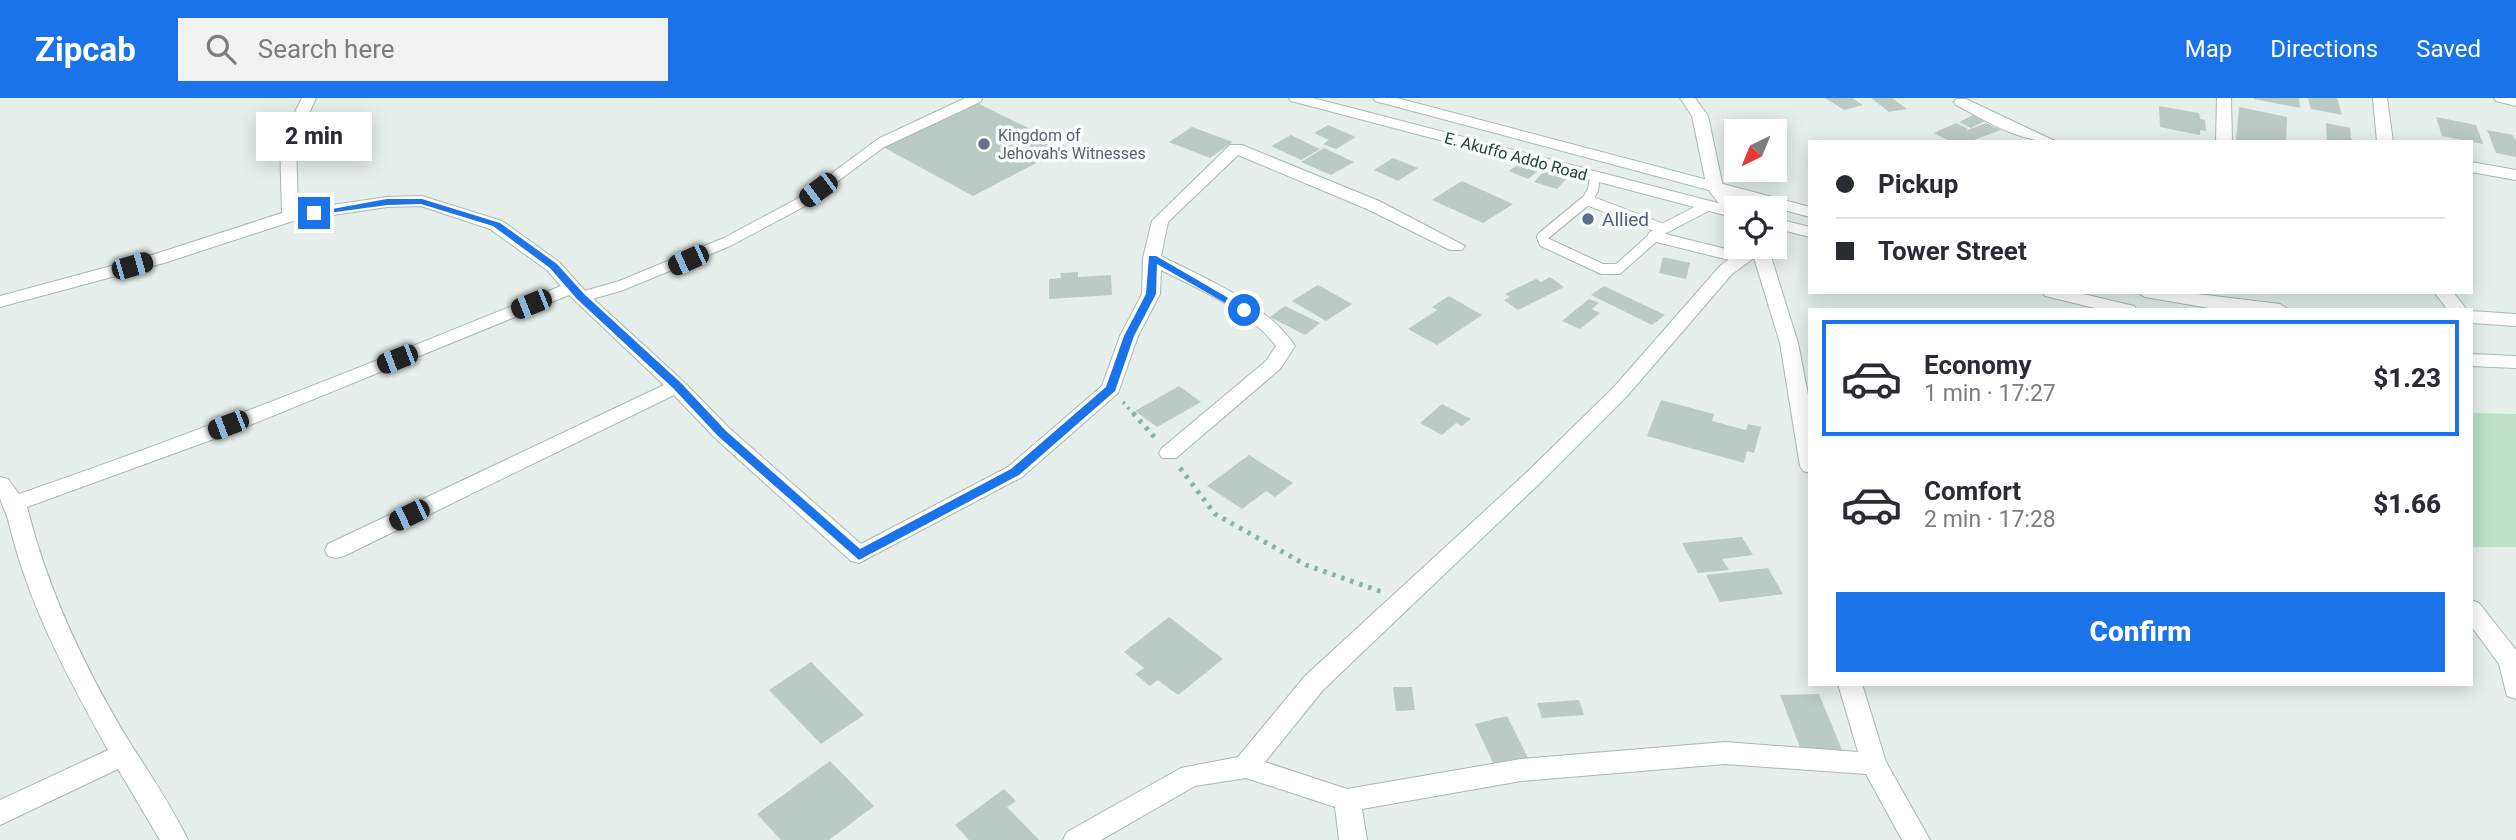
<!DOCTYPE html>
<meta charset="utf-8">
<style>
body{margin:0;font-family:Roboto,sans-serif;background:#f2f2f3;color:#2b2b33;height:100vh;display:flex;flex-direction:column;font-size:26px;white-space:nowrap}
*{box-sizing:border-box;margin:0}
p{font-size:23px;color:#7c7c81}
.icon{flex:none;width:38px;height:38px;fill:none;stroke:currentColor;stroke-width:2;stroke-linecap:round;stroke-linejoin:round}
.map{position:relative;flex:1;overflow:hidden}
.drawer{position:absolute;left:1808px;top:210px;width:665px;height:378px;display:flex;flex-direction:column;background:#fff;border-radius:0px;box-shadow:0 4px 18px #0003}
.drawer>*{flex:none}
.guide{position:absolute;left:1808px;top:42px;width:665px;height:154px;border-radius:0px;box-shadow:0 4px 18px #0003;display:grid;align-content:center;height:154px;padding:0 28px;background:#fff}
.needle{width:46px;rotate:223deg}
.buttons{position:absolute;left:1724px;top:21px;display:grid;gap:14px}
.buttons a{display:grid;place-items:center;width:63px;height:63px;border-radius:0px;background:#fff;box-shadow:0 4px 18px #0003;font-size:35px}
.end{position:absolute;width:32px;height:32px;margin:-16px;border:9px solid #1a73e8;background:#fff;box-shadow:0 0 0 4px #fff}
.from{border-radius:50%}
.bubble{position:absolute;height:49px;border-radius:0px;background:#fff;box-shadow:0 4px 18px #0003;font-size:23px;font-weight:800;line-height:49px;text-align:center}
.car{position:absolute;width:21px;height:42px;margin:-21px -10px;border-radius:9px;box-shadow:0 0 5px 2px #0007;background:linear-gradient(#222 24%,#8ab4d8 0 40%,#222 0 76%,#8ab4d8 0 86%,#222 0)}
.guide b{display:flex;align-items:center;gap:24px;height:66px;font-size:26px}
.guide b+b{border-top:2px solid #e1e1e2}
.guide i{width:18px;height:18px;background:#2b2b33}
ul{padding:12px 0 0;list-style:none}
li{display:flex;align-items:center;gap:21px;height:116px;margin:0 14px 10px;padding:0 14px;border:4px solid transparent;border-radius:0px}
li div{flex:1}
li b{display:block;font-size:26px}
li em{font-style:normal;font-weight:800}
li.on{border-color:#1a73e8}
li>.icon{width:63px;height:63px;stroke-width:1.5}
.action{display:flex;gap:14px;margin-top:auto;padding:14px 28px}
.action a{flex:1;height:80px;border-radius:0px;background:#1a73e8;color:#fff;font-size:28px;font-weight:800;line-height:80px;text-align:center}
header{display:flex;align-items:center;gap:42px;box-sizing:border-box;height:98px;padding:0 35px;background:#1a73e8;color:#fff}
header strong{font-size:33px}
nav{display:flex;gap:38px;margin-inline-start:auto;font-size:24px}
.search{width:490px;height:63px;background:#f2f2f3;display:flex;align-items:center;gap:18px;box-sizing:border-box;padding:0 24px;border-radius:0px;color:#7c7c81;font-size:26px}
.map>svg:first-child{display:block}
</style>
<header>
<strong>Zipcab</strong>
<div class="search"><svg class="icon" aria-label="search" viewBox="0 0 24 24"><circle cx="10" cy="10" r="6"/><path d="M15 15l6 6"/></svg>Search here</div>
<nav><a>Map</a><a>Directions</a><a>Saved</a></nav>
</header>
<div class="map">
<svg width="2516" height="742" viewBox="0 0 2516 742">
<rect width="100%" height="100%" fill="#e6efeb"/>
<path fill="#bfe0c8" d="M 2471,315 L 2516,316 L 2516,449 L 2471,449 Z"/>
<path fill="#bbcac4" d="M 1825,0 L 1852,0 L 1863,7 L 1844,12 Z
M 1871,0 L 1892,0 L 1907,11 L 1889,14 Z
M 2254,0 L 2299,0 L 2300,10 L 2254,1 Z
M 2308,0 L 2337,0 L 2342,17 L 2311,11 Z
M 977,5 L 1067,49 L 973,98 L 883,49 Z
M 2159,8 L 2199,15 L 2200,21 L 2205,22 L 2206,33 L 2200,32 L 2200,37 L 2160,29 Z
M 2239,9 L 2287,19 L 2286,44 L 2236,42 Z
M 1973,17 L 1985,23 L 1971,30 L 1959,24 Z
M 2436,19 L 2476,27 L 2483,46 L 2442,38 Z
M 1956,25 L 1968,31 L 1965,33 L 1986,25 L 2001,32 L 1968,44 L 1951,44 L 1934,35 Z
M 2326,25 L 2350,30 L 2351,40 L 2355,44 L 2327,44 Z
M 1328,27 L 1356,39 L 1336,51 L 1323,46 L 1329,42 L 1314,35 Z
M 1192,29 L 1233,44 L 1210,60 L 1169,44 Z
M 2487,32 L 2513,37 L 2516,43 L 2516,59 L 2496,55 Z
M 1291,37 L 1320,51 L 1301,62 L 1271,48 Z
M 1324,50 L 1354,64 L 1331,77 L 1301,64 Z
M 1393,60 L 1418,70 L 1398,83 L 1374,72 Z
M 1519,66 L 1538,73 L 1528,81 L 1509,73 Z
M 1547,70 L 1570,77 L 1557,91 L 1534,84 Z
M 1462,83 L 1513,106 L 1483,125 L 1432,102 Z
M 1663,159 L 1690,165 L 1686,181 L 1659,175 Z
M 1078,174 L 1078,179 L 1111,177 L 1112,197 L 1049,201 L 1049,181 L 1061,180 L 1060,175 Z
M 1550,179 L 1564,189 L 1518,212 L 1504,202 L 1510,199 L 1505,196 L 1536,181 L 1541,184 Z
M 1318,187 L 1352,206 L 1326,223 L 1292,203 Z
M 1604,188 L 1665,217 L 1652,227 L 1591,197 Z
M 1449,198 L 1482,217 L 1437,247 L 1408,231 L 1437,212 L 1432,209 Z
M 1589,201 L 1599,205 L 1592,211 L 1600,215 L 1580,231 L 1562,223 Z
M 1285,208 L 1320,225 L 1305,237 L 1270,219 Z
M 1179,288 L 1201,304 L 1157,329 L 1135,313 Z
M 1661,302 L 1714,316 L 1712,323 L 1746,332 L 1748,326 L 1761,329 L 1754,355 L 1747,353 L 1744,365 L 1647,338 Z
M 1442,306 L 1471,321 L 1462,328 L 1456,325 L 1442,337 L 1420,325 Z
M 1249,357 L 1293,385 L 1275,399 L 1266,393 L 1242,411 L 1207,388 Z
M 1742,439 L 1753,457 L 1722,461 L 1729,472 L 1698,475 L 1682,445 Z
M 1768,470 L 1783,496 L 1720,504 L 1706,477 Z
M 1169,519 L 1223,561 L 1178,597 L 1158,582 L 1150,588 L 1135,576 L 1144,570 L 1124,554 Z
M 811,564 L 864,617 L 821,646 L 769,592 Z
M 1393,589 L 1412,589 L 1415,612 L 1396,613 Z
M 1819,596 L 1844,657 L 1803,657 L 1780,597 Z
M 1579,602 L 1584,617 L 1542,620 L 1537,605 Z
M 1507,618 L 1529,662 L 1495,669 L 1475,626 Z
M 830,663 L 874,708 L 829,742 L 781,742 L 757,716 Z
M 1004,691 L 1016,703 L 1007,709 L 1039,742 L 969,742 L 955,727 Z"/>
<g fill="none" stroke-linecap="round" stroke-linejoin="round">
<defs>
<path id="lane" d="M 1587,102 L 1593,92 L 1595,79
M 1587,102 L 1663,131 L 1618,171 L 1602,171 L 1544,144 L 1542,139 Z
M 1663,131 L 1707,108
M 1653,138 L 1742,160
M 581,199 L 620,188 L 727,144 L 800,105 L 881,45 L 977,0"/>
<path id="street" d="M 302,0 L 316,0 L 296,44 L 298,112 L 387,99 L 422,98 L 502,123 L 559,164 L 587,195 L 684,284 L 729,330 L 861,446 L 1008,369 L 1102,288 L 1120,238 L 1142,196 L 1143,160 L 1152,123 L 1230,47 L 1242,47 L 1379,103 L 1465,148 L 1462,152 L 1450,152 L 1367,111 L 1238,57 L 1168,124 L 1161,158 C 1207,182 1265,204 1295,248 L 1280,271 L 1176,360 L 1162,360 L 1159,355 L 1162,350 L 1266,263 L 1276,248 C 1249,212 1200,192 1161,172 L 1160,196 L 1138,238 L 1118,295 L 1022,379 L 859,465 L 851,463 L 715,340 L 674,297 L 344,458 L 336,460 L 328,458 L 325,452 L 328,446 L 664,287 L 569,197 L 233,334 L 27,409 C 48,493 85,571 130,645 C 150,676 172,709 188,742 L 160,742 L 118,671 L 0,727 L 0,702 L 108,652 C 68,580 28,506 9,425 C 7,416 2,408 0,400 C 0,394 0,385 0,379 L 8,381 L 19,396 C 203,333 382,261 561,188 L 547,172 L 490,131 L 421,108 L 387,109 L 293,123 L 164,165 L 0,209 L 0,198 L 152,157 L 282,115 L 280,44 Z
M 1680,0 L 1695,0 L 1708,18 L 1723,89 L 1740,110 L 1736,110 L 1736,121 L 1730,120 L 1707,90 L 1692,18 Z
M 2217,0 L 2231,0 L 2232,44 L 2216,44 Z
M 2373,0 L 2387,0 L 2393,44 L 2377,44 Z
M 2494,0 L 2516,0 L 2516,8 L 2496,3 Z
M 1956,1 L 1966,1 L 2057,44 C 2019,44 1988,24 1956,7 L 1954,4 Z
M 2471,64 L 2516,72 L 2516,82 L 2471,74 Z
M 1746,149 L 1768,149 L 1798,245 L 1810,307 L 1810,375 L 1803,373 L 1800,368 L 1780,245 L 1754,160 L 1732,176 L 1628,297 L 1540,385 L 1323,592 L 1265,664 L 1347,691 L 1521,661 L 1725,644 L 1858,654 L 1838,586 L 1862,586 L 1886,664 L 1930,742 L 1902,742 L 1866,676 L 1725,666 L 1521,683 L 1362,711 L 1367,742 L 1339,742 L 1335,709 L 1246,680 L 1195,688 L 1101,742 L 1063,742 L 1067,734 L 1181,670 L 1238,659 L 1305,578 L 1526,375 L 1614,289 L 1720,168 Z
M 2434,194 L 2453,194 L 2467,212 L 2448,212 Z
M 2471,502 L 2479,505 L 2516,552 L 2516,601 L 2507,598 L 2499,566 L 2471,528 Z"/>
<path id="secondary" d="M 1289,0 L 1313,0 L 1737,110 L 1736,120 L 1291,3 Z
M 1373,0 L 1397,0 L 1810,109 L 1810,119 L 1375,3 Z
M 1774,120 L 1810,129 L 1810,139 L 1774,130 Z
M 2042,194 L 2075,194 L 2134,208 L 2137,212 L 2103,212 L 2045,198 Z
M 2136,194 L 2181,194 L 2280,206 L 2289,212 L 2221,212 L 2145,199 Z
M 2471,213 L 2516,216 L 2516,228 L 2471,225 Z
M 2471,256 L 2516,258 L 2516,270 L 2471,268 Z"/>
</defs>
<use href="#lane" stroke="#a8b8b2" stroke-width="12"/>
<use href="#street" stroke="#a8b8b2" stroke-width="2"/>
<use href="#secondary" stroke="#a4bbb3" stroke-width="2"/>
<path stroke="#86b3a5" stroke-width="3.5" stroke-dasharray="2.5 4.5" stroke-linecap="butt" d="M 1123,304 L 1134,316"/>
<path stroke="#86b3a5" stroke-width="5" stroke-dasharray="3.5 6" stroke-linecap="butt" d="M 1133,315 L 1157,342
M 1180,370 L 1215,416 L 1306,467 L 1382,494"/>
<use href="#lane" stroke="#fff" stroke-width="10"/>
<use href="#street" fill="#fff" fill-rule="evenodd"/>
<use href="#secondary" fill="#fff" fill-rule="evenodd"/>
</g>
<path fill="#1a73e8" d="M 387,101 L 422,101 L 500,125 L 557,166 L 584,196 L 681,285 L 726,333 L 860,451 L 1011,371 L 1106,289 L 1124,238 L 1146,196 L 1149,158 L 1156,158 L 1249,212 L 1241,214 L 1157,166 L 1156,196 L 1134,238 L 1115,293 L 1019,377 L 859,462 L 718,338 L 673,290 L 577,201 L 550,170 L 493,128 L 421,106 L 387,107 L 314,117 L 310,115 Z"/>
<circle fill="#6b7280" stroke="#f7fbf9" stroke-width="2.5" cx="984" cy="46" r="7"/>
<circle fill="#5c6f8a" stroke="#f7fbf9" stroke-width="2.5" cx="1588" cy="121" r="7"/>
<g text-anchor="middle" stroke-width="7" stroke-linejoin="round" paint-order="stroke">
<g font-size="16" fill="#5b616d" stroke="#f7fbf9" text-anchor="start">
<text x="998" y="43">Kingdom of<tspan x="998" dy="18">Jehovah's Witnesses</tspan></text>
</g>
<g font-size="16" fill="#24423a" stroke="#f7fbf9">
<text transform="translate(1516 58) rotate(15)" y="6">E. Akuffo Addo Road</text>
</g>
<g font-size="19" fill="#4e5e75" stroke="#f7fbf9" text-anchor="start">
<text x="1602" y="128">Allied</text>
</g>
</g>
</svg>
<div class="buttons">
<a><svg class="needle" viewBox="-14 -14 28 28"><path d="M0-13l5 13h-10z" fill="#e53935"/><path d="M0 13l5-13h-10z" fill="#7c7c81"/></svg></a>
<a><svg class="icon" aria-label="locate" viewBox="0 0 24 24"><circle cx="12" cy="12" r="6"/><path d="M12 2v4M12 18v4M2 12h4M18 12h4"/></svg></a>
</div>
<i class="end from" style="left:1244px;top:212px"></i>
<i class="end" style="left:314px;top:115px"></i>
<div class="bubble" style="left:256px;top:14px;width:116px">2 min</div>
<i class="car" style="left:818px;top:92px;rotate:233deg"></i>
<i class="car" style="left:688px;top:162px;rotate:246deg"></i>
<i class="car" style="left:132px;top:168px;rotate:74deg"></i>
<i class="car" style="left:531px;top:206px;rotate:248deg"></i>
<i class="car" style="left:397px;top:261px;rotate:249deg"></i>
<i class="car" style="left:228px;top:327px;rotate:249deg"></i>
<i class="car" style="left:409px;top:417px;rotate:244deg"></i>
<div class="guide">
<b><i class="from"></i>Pickup</b>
<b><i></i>Tower Street</b>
</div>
<section class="drawer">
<ul>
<li class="on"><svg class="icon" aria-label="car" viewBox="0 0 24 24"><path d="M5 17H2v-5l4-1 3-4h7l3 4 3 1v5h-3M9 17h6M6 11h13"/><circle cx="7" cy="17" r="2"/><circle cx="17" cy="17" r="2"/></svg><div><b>Economy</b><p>1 min · 17:27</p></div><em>$1.23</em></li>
<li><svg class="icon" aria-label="car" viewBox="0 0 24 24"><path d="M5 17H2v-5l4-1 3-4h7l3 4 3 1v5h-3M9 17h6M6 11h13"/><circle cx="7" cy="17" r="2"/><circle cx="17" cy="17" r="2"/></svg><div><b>Comfort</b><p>2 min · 17:28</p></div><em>$1.66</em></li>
</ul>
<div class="action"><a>Confirm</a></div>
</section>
</div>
